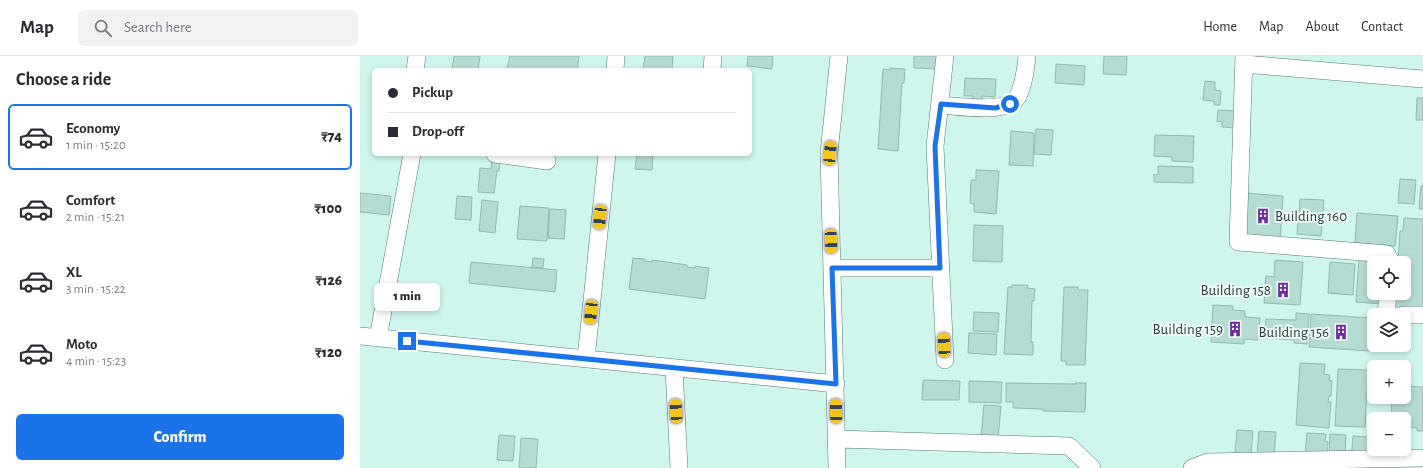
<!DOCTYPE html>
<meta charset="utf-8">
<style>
body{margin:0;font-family:"Alegreya Sans",sans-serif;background:#f2f2f3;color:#2b2b33;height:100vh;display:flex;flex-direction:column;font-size:15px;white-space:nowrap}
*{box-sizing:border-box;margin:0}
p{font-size:13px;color:#7c7c81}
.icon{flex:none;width:22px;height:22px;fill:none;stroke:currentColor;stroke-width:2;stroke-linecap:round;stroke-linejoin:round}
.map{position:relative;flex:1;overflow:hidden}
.drawer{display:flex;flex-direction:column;background:#fff;width:360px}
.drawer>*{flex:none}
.hud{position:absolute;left:12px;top:12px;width:380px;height:88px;border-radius:6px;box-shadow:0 2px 6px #0003;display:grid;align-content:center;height:88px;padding:0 16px;background:#fff}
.tools{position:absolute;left:1007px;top:200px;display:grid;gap:8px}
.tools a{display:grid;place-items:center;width:44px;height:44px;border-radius:6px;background:#fff;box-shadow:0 2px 6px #0003;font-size:20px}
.end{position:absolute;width:18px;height:18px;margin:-9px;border:5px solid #1a73e8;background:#fff;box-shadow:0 0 0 2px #fff}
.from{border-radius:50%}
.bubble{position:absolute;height:28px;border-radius:6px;background:#fff;box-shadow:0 2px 6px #0003;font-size:13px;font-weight:800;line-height:28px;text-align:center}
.car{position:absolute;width:12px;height:24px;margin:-12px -6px;border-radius:5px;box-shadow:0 0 3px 1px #0007;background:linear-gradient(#f5c518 24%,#345 0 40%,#f5c518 0 76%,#345 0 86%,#f5c518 0)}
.hud b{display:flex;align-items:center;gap:14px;height:38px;font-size:15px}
.hud b+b{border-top:1px solid #e1e1e2}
.hud i{width:10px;height:10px;background:#2b2b33}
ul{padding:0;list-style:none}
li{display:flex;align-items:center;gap:12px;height:66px;margin:0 8px 6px;padding:0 8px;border:2px solid transparent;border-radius:6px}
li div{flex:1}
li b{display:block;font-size:15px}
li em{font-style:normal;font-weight:800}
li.active{border-color:#1a73e8}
li>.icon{width:36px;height:36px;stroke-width:1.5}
h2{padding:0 16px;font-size:18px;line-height:48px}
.cta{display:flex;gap:8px;margin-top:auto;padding:8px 16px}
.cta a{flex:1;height:46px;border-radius:6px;background:#1a73e8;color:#fff;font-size:16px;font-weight:800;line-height:46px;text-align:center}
header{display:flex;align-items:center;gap:24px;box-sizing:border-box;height:56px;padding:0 20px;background:#fff;border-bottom:1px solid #e1e1e2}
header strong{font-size:19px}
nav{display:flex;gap:22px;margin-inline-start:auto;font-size:14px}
.search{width:280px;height:36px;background:#f2f2f3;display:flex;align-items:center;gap:10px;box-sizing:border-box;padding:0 14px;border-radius:6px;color:#7c7c81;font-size:15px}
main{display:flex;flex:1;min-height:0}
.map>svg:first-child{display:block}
</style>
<header>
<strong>Map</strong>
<div class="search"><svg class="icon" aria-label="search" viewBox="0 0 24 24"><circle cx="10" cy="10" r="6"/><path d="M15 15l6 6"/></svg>Search here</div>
<nav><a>Home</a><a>Map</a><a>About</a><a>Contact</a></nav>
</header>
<main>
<section class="drawer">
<h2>Choose a ride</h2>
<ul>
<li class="active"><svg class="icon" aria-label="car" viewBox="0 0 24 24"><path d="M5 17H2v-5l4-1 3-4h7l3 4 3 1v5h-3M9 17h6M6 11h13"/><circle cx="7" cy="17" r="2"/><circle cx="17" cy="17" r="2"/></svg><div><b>Economy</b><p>1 min · 15:20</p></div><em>₹74</em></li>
<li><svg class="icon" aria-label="car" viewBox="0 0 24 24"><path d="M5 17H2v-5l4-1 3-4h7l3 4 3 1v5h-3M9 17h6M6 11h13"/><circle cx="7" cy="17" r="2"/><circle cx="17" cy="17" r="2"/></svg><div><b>Comfort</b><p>2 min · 15:21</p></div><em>₹100</em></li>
<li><svg class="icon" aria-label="car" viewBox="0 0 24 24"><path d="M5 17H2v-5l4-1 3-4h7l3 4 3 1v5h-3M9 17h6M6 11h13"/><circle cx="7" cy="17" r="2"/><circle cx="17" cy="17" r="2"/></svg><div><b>XL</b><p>3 min · 15:22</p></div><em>₹126</em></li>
<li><svg class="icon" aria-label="car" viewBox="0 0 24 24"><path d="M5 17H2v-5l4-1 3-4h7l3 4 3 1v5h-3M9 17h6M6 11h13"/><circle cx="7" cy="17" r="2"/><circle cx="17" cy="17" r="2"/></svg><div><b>Moto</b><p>4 min · 15:23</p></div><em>₹120</em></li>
</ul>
<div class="cta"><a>Confirm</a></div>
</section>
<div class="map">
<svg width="1063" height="412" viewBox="0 0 1063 412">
<rect width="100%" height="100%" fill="#cef6ed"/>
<path fill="#b4dcd3" stroke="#93b9b1" d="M 94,0 L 120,0 L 118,14 L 92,14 Z
M 150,0 L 219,0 L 217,14 L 147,14 Z
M 285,0 L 313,0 L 312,14 L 283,14 Z
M 388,0 L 413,0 L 412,13 L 387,10 Z
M 554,0 L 581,0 L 580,13 L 554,12 Z
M 744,0 L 767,0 L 766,19 L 743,18 Z
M 696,8 L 725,10 L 724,29 L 695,27 Z
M 530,12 L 545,13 L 544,27 L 542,27 L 538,95 L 518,93 L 523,13 L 530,14 Z
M 605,22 L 636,23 L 635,41 L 622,40 L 622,48 L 613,48 L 613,40 L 604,40 Z
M 845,25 L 855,26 L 855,34 L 861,35 L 860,49 L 854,49 L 854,45 L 843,44 Z
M 1057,42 L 1063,42 L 1063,64 L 1056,64 Z
M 858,54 L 876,55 L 875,72 L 862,71 L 862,66 L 857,65 Z
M 676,73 L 693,74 L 691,99 L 674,98 Z
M 651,75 L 674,77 L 673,110 L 649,109 Z
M 795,79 L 834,80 L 833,106 L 812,105 L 812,101 L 794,100 Z
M 277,98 L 293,98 L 292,114 L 275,113 Z
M 132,105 L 140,105 L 139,115 L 137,115 L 134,137 L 118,136 L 120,112 L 131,113 Z
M 798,110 L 833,111 L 833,127 L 794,126 L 794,118 L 798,119 Z
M 616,114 L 639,115 L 636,158 L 614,156 L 614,148 L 610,147 L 611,124 L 616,124 Z
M 1040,123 L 1056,124 L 1054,148 L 1038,147 Z
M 1061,130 L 1063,130 L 1063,153 L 1059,153 Z
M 0,137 L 31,140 L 29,159 L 0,156 Z
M 885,137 L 923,140 L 920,184 L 882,181 Z
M 97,140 L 112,141 L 111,164 L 95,163 Z
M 940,143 L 964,144 L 961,180 L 937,178 Z
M 122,144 L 138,146 L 135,177 L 119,175 Z
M 160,150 L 189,152 L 187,185 L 157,183 Z
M 190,153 L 206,154 L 204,183 L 188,182 Z
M 997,157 L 1038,160 L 1035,190 L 995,187 Z
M 1044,162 L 1063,163 L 1063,255 L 1034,253 L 1035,237 L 1044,237 L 1044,207 L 1038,207 L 1040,175 L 1043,175 Z
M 614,169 L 643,170 L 642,206 L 613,205 Z
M 173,202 L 184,203 L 183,212 L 172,211 Z
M 273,202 L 285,203 L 285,205 L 292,206 L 292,204 L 327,209 L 327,211 L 335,212 L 335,210 L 349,212 L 345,243 L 269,233 Z
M 999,203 L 1026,205 L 1026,207 L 1014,207 L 1014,237 L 1024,237 L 1023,248 L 996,246 Z
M 915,204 L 943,206 L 940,249 L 904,247 L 906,220 L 914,221 Z
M 111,206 L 197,214 L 195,236 L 109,227 Z
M 970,206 L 995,208 L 993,239 L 968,237 Z
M 652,229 L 668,229 L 667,232 L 675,233 L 674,245 L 672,245 L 671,286 L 673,286 L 673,299 L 644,298 L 648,231 L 652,231 Z
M 704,231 L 718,231 L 718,234 L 728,234 L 725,309 L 706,309 L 706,305 L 701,305 Z
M 853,249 L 873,250 L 873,254 L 885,255 L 885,261 L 900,262 L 898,284 L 884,283 L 884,288 L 851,286 Z
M 614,256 L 639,257 L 638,276 L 613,275 Z
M 936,257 L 949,258 L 947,288 L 934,287 L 934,284 L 904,282 L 906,263 L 936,264 Z
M 951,258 L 1012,262 L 1010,295 L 949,291 Z
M 609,277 L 637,278 L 636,299 L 608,297 Z
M 940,307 L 965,308 L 964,318 L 970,319 L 969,324 L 972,325 L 971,340 L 969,340 L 968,346 L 971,346 L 969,372 L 936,369 Z
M 978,313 L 1008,314 L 1005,371 L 975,370 Z
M 563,324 L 600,325 L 599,344 L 562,344 Z
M 609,325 L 642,326 L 641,347 L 609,346 Z
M 646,327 L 716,328 L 715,327 L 726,327 L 725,356 L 683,355 L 683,353 L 653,352 L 653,346 L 646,346 Z
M 1044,330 L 1063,331 L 1063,375 L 1057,375 L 1057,372 L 1044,371 L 1044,363 L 1031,363 L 1032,341 L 1044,341 Z
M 624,349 L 641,350 L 638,383 L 621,381 Z
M 877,374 L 893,375 L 891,399 L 875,398 Z
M 899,375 L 916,376 L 914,401 L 897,399 Z
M 947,377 L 966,378 L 965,385 L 968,386 L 967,403 L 945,402 Z
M 970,378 L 986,379 L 985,403 L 969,402 Z
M 139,379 L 155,380 L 153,405 L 137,404 Z
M 993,380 L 1010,381 L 1009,404 L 991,404 Z
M 161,382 L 178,383 L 176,412 L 159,412 Z"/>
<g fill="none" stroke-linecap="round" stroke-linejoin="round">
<defs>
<path id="minor" d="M 884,0 L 878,186 L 1027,198 L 1031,207
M 884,8 L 1063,23
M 55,14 L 57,0
M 255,14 L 256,0
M 352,14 L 353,0
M 581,49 C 599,50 649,59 658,40 C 663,30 666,11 667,0
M 135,98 L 187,105
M 472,212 L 580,212
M 1026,259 L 1028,237
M 1044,259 L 1063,259
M 0,280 L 476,328
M 18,282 L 52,98
M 226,303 L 247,98
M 585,304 L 575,90 L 585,0
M 314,312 L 319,412
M 477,383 L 709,390 L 732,412
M 477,412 L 469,97 L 479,0
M 832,412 L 848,406 L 1063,402"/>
</defs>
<use href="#minor" stroke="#577c74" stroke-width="18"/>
<use href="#minor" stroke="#fff" stroke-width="17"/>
</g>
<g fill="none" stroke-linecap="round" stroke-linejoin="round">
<path stroke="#1a73e8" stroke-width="5" d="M 47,285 L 476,328 L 472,212 L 580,212 L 575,90 L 581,48 L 635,52 L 650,48"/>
</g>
<defs>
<symbol id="building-bare" viewBox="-9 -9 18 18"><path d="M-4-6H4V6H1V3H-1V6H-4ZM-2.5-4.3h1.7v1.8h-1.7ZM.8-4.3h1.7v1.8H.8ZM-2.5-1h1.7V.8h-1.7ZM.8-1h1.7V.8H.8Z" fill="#722c9f" stroke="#eefdfa" stroke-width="2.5" paint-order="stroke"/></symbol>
</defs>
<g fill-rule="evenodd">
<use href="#building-bare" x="892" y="149" width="22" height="22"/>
<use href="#building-bare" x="912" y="223" width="22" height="22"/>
<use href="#building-bare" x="864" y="262" width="22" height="22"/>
<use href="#building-bare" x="970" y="265" width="22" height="22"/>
</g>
<g text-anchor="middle" stroke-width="4" stroke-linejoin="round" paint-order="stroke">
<g font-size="15" fill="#2d3d3a" stroke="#eefdfa" text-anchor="end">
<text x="915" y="165" text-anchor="start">Building 160</text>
<text x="911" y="239">Building 158</text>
<text x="863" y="278">Building 159</text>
<text x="969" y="281">Building 156</text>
</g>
</g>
</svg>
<div class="tools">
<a><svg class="icon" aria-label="locate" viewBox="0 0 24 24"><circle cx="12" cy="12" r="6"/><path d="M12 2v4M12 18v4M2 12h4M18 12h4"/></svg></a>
<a><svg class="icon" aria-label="layers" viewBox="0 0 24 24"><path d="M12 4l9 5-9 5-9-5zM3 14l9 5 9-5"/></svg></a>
<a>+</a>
<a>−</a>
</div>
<i class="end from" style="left:650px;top:48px"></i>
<i class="end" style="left:47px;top:285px"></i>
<div class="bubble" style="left:14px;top:227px;width:66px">1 min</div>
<i class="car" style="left:470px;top:97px;rotate:6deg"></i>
<i class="car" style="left:240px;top:161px;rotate:186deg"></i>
<i class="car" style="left:471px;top:185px;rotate:178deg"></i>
<i class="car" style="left:231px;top:256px;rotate:186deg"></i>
<i class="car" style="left:584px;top:289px;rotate:357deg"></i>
<i class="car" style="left:316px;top:355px;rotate:357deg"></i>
<i class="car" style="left:476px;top:355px;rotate:359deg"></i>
<div class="hud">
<b><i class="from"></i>Pickup</b>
<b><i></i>Drop-off</b>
</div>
</div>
</main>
